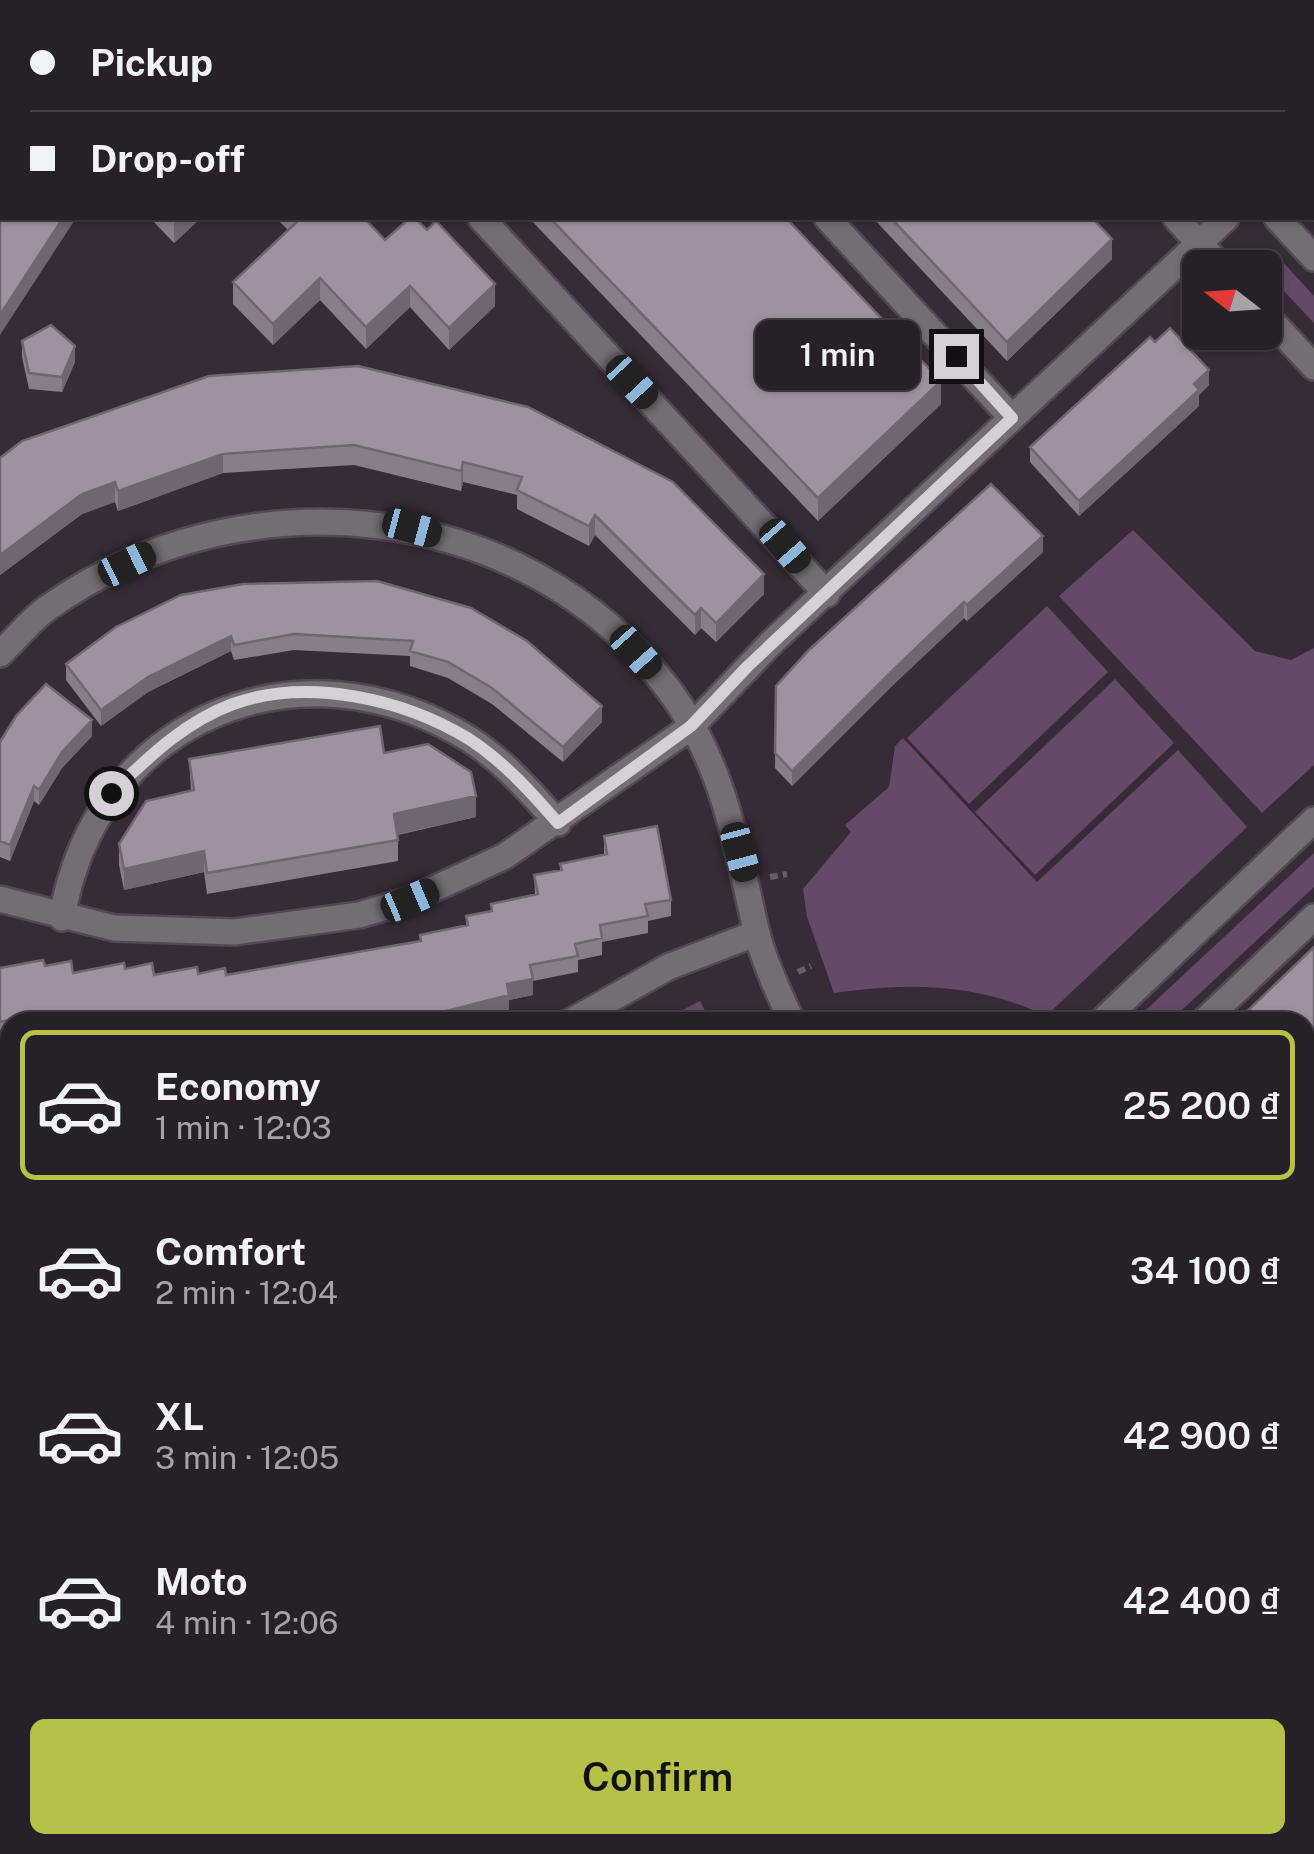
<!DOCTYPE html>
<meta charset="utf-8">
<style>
body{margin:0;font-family:"Public Sans",sans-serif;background:#302831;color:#f1f3f6;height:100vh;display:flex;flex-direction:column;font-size:38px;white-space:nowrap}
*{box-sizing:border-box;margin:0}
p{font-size:32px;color:#a5a3a8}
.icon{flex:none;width:55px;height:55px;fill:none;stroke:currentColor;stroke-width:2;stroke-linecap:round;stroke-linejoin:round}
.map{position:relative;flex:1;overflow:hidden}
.details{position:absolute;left:0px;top:1012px;width:1315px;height:842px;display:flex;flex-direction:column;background:#282029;border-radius:30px 30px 0 0;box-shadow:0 2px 8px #0004,0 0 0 2px #443e46}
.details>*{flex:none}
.banner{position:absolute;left:0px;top:0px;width:1315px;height:220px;box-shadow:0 2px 8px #0004,0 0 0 2px #443e46;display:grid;align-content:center;height:220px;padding:0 30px;background:#282029}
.needle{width:65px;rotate:287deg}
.tools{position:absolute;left:1182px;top:250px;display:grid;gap:20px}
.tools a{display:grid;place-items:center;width:100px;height:100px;border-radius:15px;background:#282029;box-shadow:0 2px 8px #0004,0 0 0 2px #443e46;font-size:50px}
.end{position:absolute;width:45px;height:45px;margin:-22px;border:12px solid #d6cfd7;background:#111;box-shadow:0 0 0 5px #111}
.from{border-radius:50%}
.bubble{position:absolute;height:70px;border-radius:15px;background:#282029;box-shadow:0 2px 8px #0004,0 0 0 2px #443e46;font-size:32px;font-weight:600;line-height:70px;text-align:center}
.car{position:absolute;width:30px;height:60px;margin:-30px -15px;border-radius:12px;box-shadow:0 0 8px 2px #0007;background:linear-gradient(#222 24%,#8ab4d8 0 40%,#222 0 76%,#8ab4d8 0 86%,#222 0)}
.banner b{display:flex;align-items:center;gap:35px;height:95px;font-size:38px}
.banner b+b{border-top:2px solid #443e46}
.banner i{width:25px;height:25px;background:#f1f3f6}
ul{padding:18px 0 0;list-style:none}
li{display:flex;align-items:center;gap:30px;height:150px;margin:0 20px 15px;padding:0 10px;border:5px solid transparent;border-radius:15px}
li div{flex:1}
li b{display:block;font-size:38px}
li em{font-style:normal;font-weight:600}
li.on{border-color:#b8c147}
li>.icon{width:90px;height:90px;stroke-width:1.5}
.cta{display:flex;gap:20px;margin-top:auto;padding:20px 30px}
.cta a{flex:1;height:115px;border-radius:15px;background:#b8c147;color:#111;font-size:40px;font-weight:600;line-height:115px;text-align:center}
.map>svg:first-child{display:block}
</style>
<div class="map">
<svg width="1314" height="1854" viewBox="0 0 1314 1854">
<rect width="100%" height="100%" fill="#362b37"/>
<path fill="#644a67" d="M 1281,260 L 1314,296 L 1314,323 L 1267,273 Z
M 1133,530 L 1255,651 L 1291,660 L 1314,648 L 1314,765 L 1262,813 L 1059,596 Z
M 1047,606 L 1108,672 L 969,804 L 907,738 Z
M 1115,679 L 1174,743 L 1035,875 L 975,812 Z
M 903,738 L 1037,882 L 1178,750 L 1247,827 L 1046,1016 C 979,983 906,982 834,993 L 807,917 L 803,889 L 851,832 L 845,825 L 889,787 L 895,746 Z
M 1314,853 L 1314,887 L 1169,1022 L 1133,1022 Z
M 700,1001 L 711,1022 L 659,1022 Z"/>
<path fill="#2d0931" d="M 0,1116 L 10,1119 L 10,1501 L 0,1478 Z
M 53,1845 L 171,1845 L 167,1854 L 51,1854 Z
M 477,1845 L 618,1845 L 616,1854 L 481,1854 Z"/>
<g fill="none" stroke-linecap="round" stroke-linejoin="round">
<defs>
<path id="minor" d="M 279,0 L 281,2
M 626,0 L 628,2
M 978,0 L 980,2
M 1070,0 L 1072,2
M 90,2 L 91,0
M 1312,132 L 1314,131
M 0,140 L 2,136
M 481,218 L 827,594
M 827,218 L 1012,418
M 1176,218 L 1222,268
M 1277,218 L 1314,258
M 1265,314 L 1314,367
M 0,654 C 16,639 31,619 49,607 C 241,472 525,497 669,690 C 723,761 737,847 756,930 C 764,962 779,993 792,1022
M 0,899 L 114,928 L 234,932 L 359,915 L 410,900 L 505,856 L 691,727 L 770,644 L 1226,218
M 62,918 C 94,719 300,634 469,739 C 504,761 531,793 558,823
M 570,1022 L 668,967 L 757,933
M 1101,1022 L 1314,820
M 1203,1022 L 1314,917
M 0,1083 L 10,1086
M 1305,1109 L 1314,1109
M 1305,1221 L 1314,1214
M 1305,1352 L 1314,1357
M 1305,1400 L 1314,1387
M 0,1585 L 10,1617
M 433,1845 L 439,1854
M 13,1854 L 15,1845
M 202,1854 L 207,1845
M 647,1854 L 647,1845
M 815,1854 L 816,1845
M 1103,1854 L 1111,1845"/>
</defs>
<use href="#minor" stroke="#534954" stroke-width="30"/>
<path stroke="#685e69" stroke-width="6" stroke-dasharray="8 5" stroke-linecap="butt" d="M 1254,268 L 1272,251
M 770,877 L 787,874
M 798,972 L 811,966
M 1305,1436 L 1309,1438"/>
<use href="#minor" stroke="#746d74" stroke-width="25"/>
</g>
<path fill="#897d8a" d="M 322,0 L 579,0 L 581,2 L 324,2 Z
M 670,0 L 892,0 L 895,2 L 673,2 Z
M 1173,0 L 1268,0 L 1265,2 L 1175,2 Z
M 150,218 L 201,218 L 174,243 Z
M 276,218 L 364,218 L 385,240 L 495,306 L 449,350 L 410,307 L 366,349 L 320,300 L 273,345 L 233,304 L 233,282 L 288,230 Z
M 529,218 L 786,218 L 941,404 L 818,521 Z
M 873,218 L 1092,218 L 1112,259 L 1007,361 Z
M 22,341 L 75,362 L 62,392 L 29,389 L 22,357 Z
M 1155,342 L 1209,385 L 1199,395 L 1199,406 L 1079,516 L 1030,462 L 1030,447 Z
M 358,366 L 764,594 L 716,642 L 701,628 L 695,635 L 595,535 L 589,546 L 517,509 L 517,495 L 463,482 L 461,491 L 354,465 L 223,473 L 118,511 L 115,502 L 82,514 L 0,575 L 0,458 Z
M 1043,552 L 967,621 L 964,618 L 892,686 L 792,786 L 775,768 L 776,686 Z
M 377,581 L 602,722 L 563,762 L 492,704 L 448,678 L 410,666 L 410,656 L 294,650 L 234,660 L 231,651 L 148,692 L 101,726 L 66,680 L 66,664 Z
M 92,736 L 62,768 L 39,805 L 34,801 L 10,861 L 0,857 L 0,742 Z
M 384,753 L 476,817 L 398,835 L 398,861 L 207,894 L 204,872 L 124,890 L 119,865 L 119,844 L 191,791 L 189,759 Z
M 604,836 L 671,900 L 671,916 L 648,921 L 648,933 L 602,942 L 602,955 L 578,960 L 578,972 L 533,981 L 533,995 L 509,1000 L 509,1012 L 468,1022 L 10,1022 L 10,1037 L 0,1039 L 0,968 L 45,966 L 73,973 L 125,969 L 154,975 L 198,974 L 226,975 L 420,941 L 420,935 L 466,925 L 466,916 L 491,911 L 491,904 L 535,895 L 534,875 L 560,870 L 560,864 L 604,855 Z
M 1314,1225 L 1314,1276 L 1305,1267 L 1305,1233 Z
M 872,1845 L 1032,1845 L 1030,1851 L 1021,1848 L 1019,1854 L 869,1854 Z"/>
<path fill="#6f6671" d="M 1243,0 L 1268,0 L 1265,2 L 1240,2 Z
M 2,38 L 2,54 L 0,58 L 0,42 Z
M 1314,41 L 1314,64 L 1312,65 L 1312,43 Z
M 63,218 L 76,218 L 0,335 L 0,315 Z
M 179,218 L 201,218 L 174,243 L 174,221 Z
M 1112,239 L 1112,259 L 1007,361 L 1007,342 Z
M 320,278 L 320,300 L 273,345 L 273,324 Z
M 495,284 L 495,306 L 449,350 L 449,328 Z
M 410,286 L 410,307 L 366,349 L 366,327 Z
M 75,346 L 75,362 L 62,392 L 62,377 Z
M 1209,370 L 1209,385 L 1199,395 L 1199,406 L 1079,516 L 1079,501 Z
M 941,381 L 941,404 L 818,521 L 818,498 Z
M 223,454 L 223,473 L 118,511 L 118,491 Z
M 463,462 L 463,482 L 461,491 L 461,471 Z
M 115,482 L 115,502 L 82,514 L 0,575 L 0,555 L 82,494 Z
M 595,515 L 595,535 L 589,546 L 589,526 Z
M 1043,536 L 1043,552 L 967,621 L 967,605 Z
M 764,574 L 764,594 L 716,642 L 716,623 Z
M 964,602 L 964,618 L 892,686 L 792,786 L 792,771 L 892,671 Z
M 701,608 L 701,628 L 695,635 L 695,615 Z
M 231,636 L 231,651 L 148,692 L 101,726 L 101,710 L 148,677 Z
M 602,706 L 602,722 L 563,762 L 563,747 Z
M 92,720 L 92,736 L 62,768 L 39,805 L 39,790 L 62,752 Z
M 34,786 L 34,801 L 10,861 L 10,845 Z
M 476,796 L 476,817 L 394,835 L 394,814 Z
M 204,851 L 204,872 L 124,890 L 124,869 Z
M 533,979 L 533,995 L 509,1000 L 509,1012 L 468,1022 L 435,1022 L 435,1014 L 507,984 Z
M 1314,1035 L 1314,1060 L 1305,1068 L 1305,1043 Z
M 1314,1641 L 1314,1663 L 1305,1698 L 1305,1676 Z
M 771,1845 L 777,1845 L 773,1854 L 767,1854 Z
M 1016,1845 L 1021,1845 L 1021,1848 L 1019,1854 L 1013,1854 Z
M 1238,1845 L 1253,1845 L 1248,1854 L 1231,1854 Z"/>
<path fill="#9f91a1" stroke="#6f6671" stroke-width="2.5" d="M 128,0 L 204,0 L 202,2 L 126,2 Z
M 343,0 L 579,0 L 581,2 L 346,2 Z
M 689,0 L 892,0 L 895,2 L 691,2 Z
M 1194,0 L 1243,0 L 1240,2 L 1197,2 Z
M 1314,1 L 1314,41 L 1312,43 L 1312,3 Z
M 0,26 L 2,28 L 2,38 L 0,42 Z
M 2,192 L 2,218 L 63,218 L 0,315 L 0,196 Z
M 297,218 L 364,218 L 385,240 L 410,218 L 415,218 L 427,230 L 436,221 L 495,284 L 449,328 L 410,286 L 366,327 L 320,278 L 273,324 L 233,282 L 299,220 Z
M 550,218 L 786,218 L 941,381 L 818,498 Z
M 891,218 L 1092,218 L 1112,239 L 1007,342 Z
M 51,325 L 75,346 L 62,377 L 29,373 L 22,341 Z
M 1170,328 L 1209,370 L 1194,384 L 1199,390 L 1079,501 L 1030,447 L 1150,337 L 1155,342 Z
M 358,366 L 528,407 L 673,482 L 764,574 L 716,623 L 701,608 L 695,615 L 595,515 L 589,526 L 517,490 L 522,477 L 463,462 L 461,471 L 354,445 L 223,454 L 118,491 L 115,482 L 82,494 L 0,555 L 0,458 L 22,441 L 209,376 Z
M 991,484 L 1043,536 L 967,605 L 964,602 L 892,671 L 792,771 L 775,753 L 776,686 L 809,650 Z
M 377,581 L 471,608 L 527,641 L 602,706 L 563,747 L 492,688 L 448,662 L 410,651 L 413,641 L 294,634 L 234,645 L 231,636 L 148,677 L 101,710 L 66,664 L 116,627 L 181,595 L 243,584 Z
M 46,684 L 92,720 L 62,752 L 39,790 L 34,786 L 10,845 L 0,841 L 0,742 L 16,716 Z
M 380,726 L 384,753 L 428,744 L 471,772 L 476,796 L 394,814 L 398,840 L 207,873 L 204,851 L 124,869 L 119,844 L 146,801 L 194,790 L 189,759 Z
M 657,826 L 671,900 L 645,904 L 648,916 L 600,925 L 602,938 L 575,944 L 578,956 L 530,965 L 533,979 L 507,984 L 509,995 L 435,1014 L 437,1022 L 28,1022 L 27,1017 L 0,1022 L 0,968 L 43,960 L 45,966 L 71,961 L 73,973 L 124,963 L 125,969 L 152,963 L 154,975 L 197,967 L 198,974 L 225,968 L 226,975 L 421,941 L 420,935 L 468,925 L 466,916 L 492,911 L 491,904 L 538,894 L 534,875 L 562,870 L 560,864 L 607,854 L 604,836 Z
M 1314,947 L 1314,1035 L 1305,1043 L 1305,1022 L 1236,1022 Z
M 1314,1225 L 1314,1251 L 1305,1242 L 1305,1233 Z
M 1314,1454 L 1314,1641 L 1305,1676 L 1305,1486 Z
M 250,1845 L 388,1845 L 398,1854 L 241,1854 Z
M 688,1845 L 771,1845 L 767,1854 L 685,1854 Z
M 872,1845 L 1016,1845 L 1013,1854 L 981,1854 L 972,1851 L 971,1854 L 869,1854 Z
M 1147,1845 L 1238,1845 L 1231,1854 L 1139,1854 Z"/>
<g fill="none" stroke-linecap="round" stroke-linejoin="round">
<path stroke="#d6cfd7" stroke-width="12" d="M 111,793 C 148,758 184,722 233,704 C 308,677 403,699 469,739 C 503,761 531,792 558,823 L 691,726 L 748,666 L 1012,418 L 956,356"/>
</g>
</svg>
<div class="tools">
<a><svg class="needle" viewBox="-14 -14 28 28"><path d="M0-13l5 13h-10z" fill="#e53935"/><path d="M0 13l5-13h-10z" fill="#a5a3a8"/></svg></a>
</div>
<i class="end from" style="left:111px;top:793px"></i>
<i class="end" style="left:956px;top:356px"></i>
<div class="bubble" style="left:755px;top:320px;width:165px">1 min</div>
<i class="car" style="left:632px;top:382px;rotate:137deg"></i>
<i class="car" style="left:412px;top:528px;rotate:105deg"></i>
<i class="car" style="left:785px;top:546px;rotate:139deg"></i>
<i class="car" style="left:127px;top:564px;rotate:64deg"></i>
<i class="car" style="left:636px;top:652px;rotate:138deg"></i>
<i class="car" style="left:740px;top:852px;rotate:165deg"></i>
<i class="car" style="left:410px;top:900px;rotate:67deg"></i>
<div class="banner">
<b><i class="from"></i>Pickup</b>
<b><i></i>Drop-off</b>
</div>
<section class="details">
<ul>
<li class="on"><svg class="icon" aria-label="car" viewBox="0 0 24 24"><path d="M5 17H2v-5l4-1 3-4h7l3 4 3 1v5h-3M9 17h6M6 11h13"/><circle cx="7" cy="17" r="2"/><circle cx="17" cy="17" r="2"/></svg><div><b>Economy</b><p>1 min · 12:03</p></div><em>25 200 ₫</em></li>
<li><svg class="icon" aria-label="car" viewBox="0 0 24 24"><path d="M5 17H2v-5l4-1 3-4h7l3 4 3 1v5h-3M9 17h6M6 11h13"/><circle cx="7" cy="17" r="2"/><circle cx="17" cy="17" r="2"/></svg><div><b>Comfort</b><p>2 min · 12:04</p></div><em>34 100 ₫</em></li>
<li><svg class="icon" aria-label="car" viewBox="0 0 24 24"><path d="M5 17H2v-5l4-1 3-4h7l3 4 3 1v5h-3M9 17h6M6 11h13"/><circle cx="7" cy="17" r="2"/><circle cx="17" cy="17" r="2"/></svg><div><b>XL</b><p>3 min · 12:05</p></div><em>42 900 ₫</em></li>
<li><svg class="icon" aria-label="car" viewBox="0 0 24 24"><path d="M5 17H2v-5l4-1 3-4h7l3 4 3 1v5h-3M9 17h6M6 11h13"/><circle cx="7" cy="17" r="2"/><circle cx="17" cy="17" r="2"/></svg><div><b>Moto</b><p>4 min · 12:06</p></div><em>42 400 ₫</em></li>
</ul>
<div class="cta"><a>Confirm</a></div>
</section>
</div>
